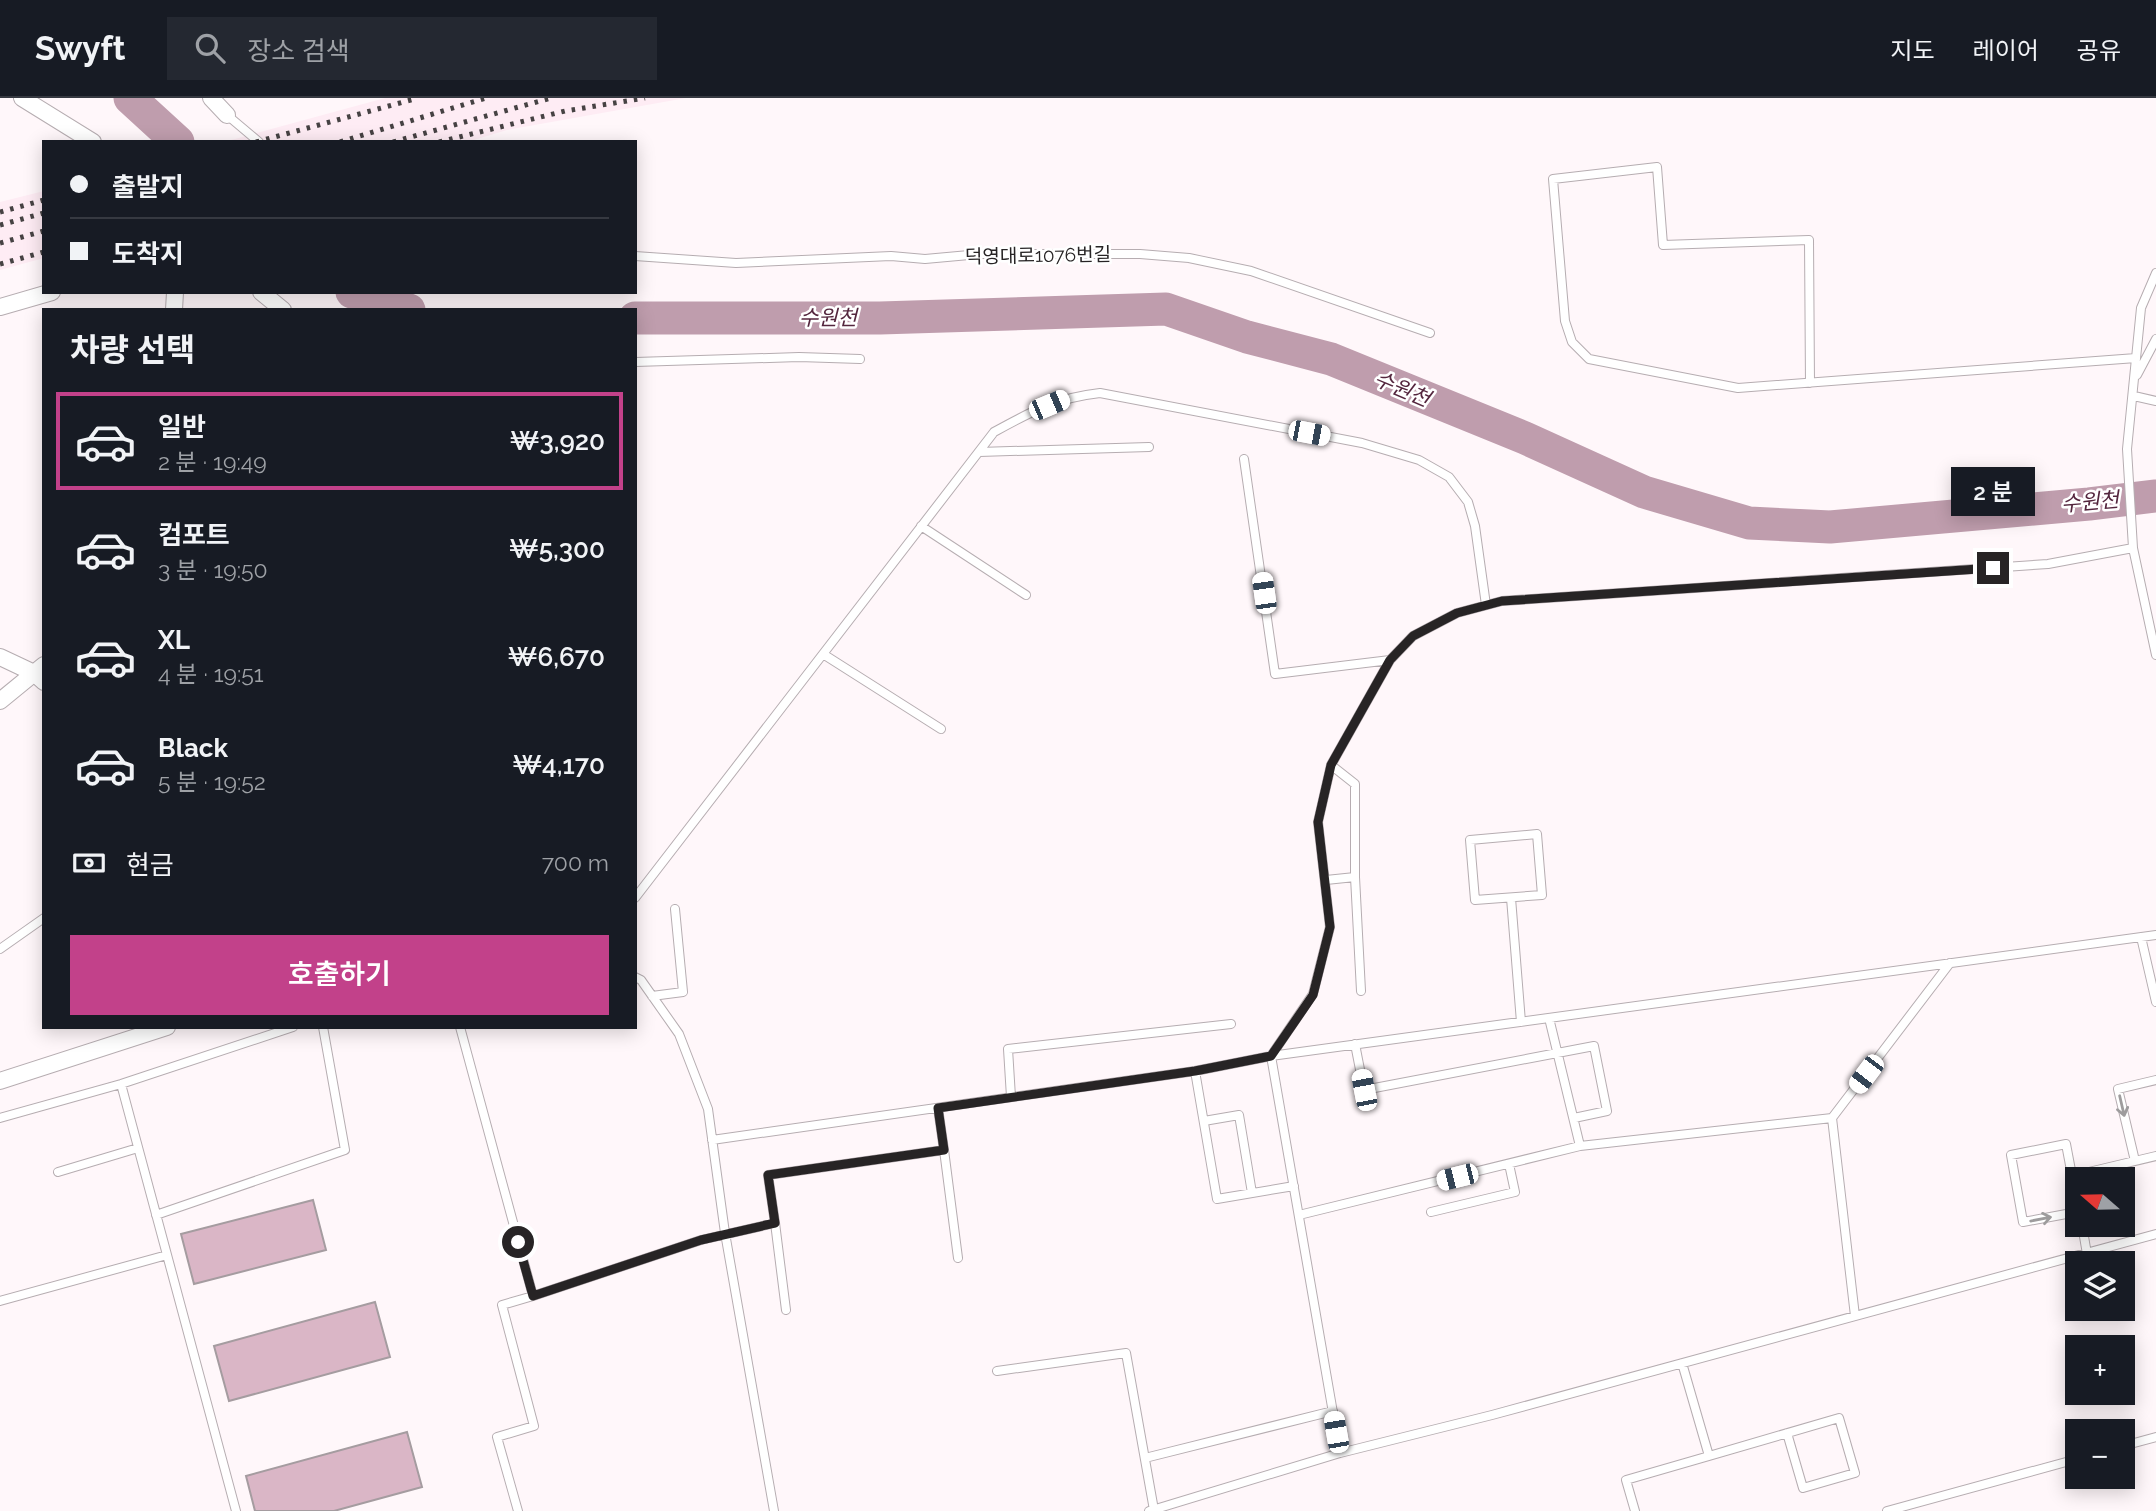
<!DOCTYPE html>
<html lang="ko">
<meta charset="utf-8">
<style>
body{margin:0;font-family:Raleway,"Noto Sans KR",sans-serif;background:#242831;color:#f1f3f6;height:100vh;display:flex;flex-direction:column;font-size:26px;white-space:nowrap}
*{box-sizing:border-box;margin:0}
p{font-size:23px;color:#9ea1a6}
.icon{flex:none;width:38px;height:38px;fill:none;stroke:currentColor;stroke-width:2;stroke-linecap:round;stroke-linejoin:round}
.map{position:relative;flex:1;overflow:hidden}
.side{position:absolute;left:42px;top:210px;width:595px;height:721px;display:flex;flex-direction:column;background:#171b24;border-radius:0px;box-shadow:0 4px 18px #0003}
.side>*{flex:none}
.top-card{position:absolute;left:42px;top:42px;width:595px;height:154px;border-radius:0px;box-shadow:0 4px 18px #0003;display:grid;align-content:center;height:154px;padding:0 28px;background:#171b24}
.needle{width:46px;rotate:290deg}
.controls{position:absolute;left:2065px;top:1069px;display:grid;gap:14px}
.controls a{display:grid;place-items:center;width:70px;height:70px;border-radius:0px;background:#171b24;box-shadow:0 4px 18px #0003;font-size:35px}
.end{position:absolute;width:32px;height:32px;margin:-16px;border:9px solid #272425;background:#fff;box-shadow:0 0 0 4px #fff}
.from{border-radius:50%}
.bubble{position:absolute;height:49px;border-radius:0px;background:#171b24;box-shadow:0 4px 18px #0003;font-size:23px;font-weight:600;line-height:49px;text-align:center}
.car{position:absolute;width:21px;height:42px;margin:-21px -10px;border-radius:9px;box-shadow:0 0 5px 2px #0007;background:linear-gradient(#fff 24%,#345 0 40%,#fff 0 76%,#345 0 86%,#fff 0)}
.top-card b{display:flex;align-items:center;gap:24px;height:66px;font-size:26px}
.top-card b+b{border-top:2px solid #363941}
.top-card i{width:18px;height:18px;background:#f1f3f6}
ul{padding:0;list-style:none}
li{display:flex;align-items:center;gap:21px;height:98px;margin:0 14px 10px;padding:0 14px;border:4px solid transparent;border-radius:0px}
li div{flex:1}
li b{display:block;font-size:26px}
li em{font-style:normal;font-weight:600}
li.selected{border-color:#c2418a}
li>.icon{width:63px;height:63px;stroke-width:1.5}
h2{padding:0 28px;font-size:32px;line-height:84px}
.pay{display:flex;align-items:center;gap:18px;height:77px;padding:0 28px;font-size:26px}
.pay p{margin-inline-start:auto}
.cta{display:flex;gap:14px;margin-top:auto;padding:14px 28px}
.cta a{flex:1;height:80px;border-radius:0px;background:#c2418a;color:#fff;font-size:28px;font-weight:600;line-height:80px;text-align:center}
header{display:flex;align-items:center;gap:42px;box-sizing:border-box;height:98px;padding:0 35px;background:#171b24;border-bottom:2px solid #363941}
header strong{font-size:33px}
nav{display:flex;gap:38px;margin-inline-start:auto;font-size:24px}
.search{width:490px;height:63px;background:#242831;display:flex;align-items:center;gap:18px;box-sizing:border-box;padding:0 24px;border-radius:0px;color:#9ea1a6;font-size:26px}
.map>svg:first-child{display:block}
</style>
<header>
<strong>Swyft</strong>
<div class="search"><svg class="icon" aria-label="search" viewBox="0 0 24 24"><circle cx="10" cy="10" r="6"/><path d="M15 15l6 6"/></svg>장소 검색</div>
<nav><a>지도</a><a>레이어</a><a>공유</a></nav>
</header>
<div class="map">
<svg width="2156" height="1413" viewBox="0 0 2156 1413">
<rect width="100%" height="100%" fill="#fff7fa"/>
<path fill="#feecf4" d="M 385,0 L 686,0 L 507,32 L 467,44 L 224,44 Z
M 44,93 L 44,160 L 0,172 L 0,104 Z"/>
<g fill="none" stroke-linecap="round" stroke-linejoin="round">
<path stroke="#bf9dad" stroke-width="33" d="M 130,0 L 178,44
M 352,194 L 409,212
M 635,220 L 880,220 L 1166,211 L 1247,239 L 1331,261 L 1525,340 L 1644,394 L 1749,425 L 1830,429 L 2089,406 L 2156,398"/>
</g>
<path fill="#dab6c6" stroke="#a59ca0" stroke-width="2" d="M 313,1102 L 326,1152 L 194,1186 L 181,1136 Z
M 375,1204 L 390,1259 L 229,1303 L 214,1248 Z
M 407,1334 L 422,1389 L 334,1413 L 255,1413 L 246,1378 Z"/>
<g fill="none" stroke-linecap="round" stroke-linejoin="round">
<defs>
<path id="lane" d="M 227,17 L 259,44
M 635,158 L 736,165 L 891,158 L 925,161 L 980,156 L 1140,156 L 1189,160 L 1251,173 L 1430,235
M 2156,175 L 2141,210 L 2127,351 L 2133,450 L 2156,557
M 635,264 L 799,259 L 860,261
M 2137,277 L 2156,241
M 1810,285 L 1809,142 L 1663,147 L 1657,69 L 1553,81 L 1565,223 L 1572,244 L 1589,261 L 1738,290 L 2136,260
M 2134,298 L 2156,303
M 979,354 L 1149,349
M 1244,361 L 1275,576 L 1390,562
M 921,428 L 1026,497
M 823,556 L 941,631
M 1331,667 L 1355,686 L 1355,779
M 1537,736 L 1542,797 L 1475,802 L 1470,742 Z
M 1326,782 L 1355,779 L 1361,893
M 635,800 L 994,334 C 1032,313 1056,300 1100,295 L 1362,345 L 1419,362 L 1449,379 L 1468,404 L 1475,428 L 1486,507
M 1511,800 L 1521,924
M 2141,839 L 2156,904
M 0,851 L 44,820
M 635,879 L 641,882 L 679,936 L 708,1011 L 725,1135 L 774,1413
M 652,898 L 683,894 L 675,811
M 460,929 L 533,1198 L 502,1207 L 534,1328 L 497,1339 L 518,1413
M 1355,946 L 1364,992 L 1594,948 L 1607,1013 L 1574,1020
M 1195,973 L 1217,1101 L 1294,1088
M 121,986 L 236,1413
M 1011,999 L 1008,951 L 1231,926
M 938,1010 L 944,1052
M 0,1020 L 121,986 L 293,929
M 1204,1023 L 1239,1017 L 1252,1095
M 712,1042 L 1195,973 L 1271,958 L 1313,896 L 1330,829 L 1318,724 L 1331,667 L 1390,562 L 1413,538 L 1457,515 L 1502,503 L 2048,466 L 2133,450
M 1580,1048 L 1832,1020
M 2135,1063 L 2118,991 L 2156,982
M 58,1074 L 138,1050
M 2072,1078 L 2156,1058
M 2077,1104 L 2066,1046 L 2011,1057 L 2023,1124 L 2077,1114
M 1431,1114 L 1515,1094 L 1509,1066
M 156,1117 L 345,1052 L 323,929
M 1299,1117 L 1580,1048 L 1549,920
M 775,1125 L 768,1077 L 944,1052 L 958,1160
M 2082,1127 L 2087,1156
M 533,1198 L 701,1142 L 775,1125 L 786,1212
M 0,1203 L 167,1157
M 1855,1218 L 1832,1020 L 1950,865
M 997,1273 L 1126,1255 L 1154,1412
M 2123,1348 L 2156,1339
M 1340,1355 L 1271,958 L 2156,837
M 1709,1358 L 1839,1320 L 1855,1375 L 1803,1390 L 1787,1335
M 1145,1360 L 1333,1313
M 1149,1413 L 1340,1355 L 1492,1317 L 2156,1136
M 1635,1413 L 1626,1382 L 1709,1358 L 1682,1265
M 1887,1413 L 2077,1361"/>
<path id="street" d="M 22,0 L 93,44
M 211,0 L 227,17
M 261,194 L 283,212
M 0,209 L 52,194
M 174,212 L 175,194
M 0,559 L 34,575 L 44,584
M 0,603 L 44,567
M 0,983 L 167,929"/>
</defs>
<use href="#lane" stroke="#b6adb1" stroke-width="10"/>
<use href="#street" stroke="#b6adb1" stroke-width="18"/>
<use href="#lane" stroke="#fff" stroke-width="8"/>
<use href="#street" stroke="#fff" stroke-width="16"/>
<path stroke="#464243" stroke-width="5" stroke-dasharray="3.5 7" stroke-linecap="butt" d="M 256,44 L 418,0
M 340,44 L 486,0
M 393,44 L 551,0
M 439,44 L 565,13 L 645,0
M 0,114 L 44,102
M 0,127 L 44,115
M 0,145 L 44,133
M 0,166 L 44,154"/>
</g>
<defs><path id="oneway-shaft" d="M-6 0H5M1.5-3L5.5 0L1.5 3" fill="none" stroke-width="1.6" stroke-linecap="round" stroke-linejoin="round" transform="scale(1.75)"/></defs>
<g stroke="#9e9c9d">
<use href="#oneway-shaft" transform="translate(2122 1008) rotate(77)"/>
<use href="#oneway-shaft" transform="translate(2041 1121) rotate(-11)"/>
</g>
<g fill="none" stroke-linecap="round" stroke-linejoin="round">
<path stroke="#272425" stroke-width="9" d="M 518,1144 L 533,1198 L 701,1142 L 775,1125 L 768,1077 L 944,1052 L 938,1010 L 1195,973 L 1271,958 L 1313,897 L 1330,829 L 1318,724 L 1331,667 L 1390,562 L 1413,538 L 1457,515 L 1502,503 L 1993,470"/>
</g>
<g text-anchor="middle" stroke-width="5" stroke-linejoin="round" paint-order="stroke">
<g font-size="19" fill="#272425" stroke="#fff">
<text transform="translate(1038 157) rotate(-1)" y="7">덕영대로1076번길</text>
</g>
<g font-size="21" font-style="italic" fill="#54263e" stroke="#fff">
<text x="828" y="227">수원천</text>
<text transform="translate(1402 291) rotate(23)" y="7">수원천</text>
<text transform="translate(2090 404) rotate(-5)" y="7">수원천</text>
</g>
</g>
</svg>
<div class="controls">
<a><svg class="needle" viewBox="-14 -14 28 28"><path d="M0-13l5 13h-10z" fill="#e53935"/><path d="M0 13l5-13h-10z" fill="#9ea1a6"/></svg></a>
<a><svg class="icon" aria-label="layers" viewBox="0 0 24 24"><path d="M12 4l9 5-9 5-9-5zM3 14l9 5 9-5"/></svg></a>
<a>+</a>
<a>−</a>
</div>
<i class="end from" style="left:518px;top:1144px"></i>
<i class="end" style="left:1993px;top:470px"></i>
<div class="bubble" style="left:1951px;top:369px;width:84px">2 분</div>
<i class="car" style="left:1049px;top:307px;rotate:67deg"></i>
<i class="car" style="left:1309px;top:335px;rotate:101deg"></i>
<i class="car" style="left:1264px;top:495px;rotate:352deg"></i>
<i class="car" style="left:1866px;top:976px;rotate:217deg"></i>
<i class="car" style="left:1364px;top:992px;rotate:349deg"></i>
<i class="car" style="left:1457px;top:1079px;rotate:256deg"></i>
<i class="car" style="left:1336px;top:1334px;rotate:350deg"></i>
<div class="top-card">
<b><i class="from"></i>출발지</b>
<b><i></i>도착지</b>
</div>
<section class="side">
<h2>차량 선택</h2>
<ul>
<li class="selected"><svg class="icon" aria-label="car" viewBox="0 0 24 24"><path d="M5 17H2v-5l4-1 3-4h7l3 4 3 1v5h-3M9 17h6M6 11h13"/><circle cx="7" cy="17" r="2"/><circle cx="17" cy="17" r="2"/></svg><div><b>일반</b><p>2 분 · 19:49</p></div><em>₩3,920</em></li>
<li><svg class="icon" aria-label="car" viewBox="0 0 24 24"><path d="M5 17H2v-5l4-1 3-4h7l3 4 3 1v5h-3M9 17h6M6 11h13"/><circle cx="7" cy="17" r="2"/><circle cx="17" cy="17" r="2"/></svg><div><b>컴포트</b><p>3 분 · 19:50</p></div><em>₩5,300</em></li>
<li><svg class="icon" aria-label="car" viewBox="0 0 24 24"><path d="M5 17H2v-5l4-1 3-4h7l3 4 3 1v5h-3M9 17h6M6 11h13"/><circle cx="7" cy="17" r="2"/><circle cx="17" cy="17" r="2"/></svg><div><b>XL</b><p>4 분 · 19:51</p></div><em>₩6,670</em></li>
<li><svg class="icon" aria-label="car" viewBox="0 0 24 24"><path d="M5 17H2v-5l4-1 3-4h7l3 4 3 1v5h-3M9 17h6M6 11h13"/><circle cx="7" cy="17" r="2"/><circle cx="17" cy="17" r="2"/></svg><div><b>Black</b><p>5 분 · 19:52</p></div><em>₩4,170</em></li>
</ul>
<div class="pay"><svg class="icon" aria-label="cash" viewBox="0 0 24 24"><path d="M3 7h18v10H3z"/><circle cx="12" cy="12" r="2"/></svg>현금<p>700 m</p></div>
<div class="cta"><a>호출하기</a></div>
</section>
</div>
